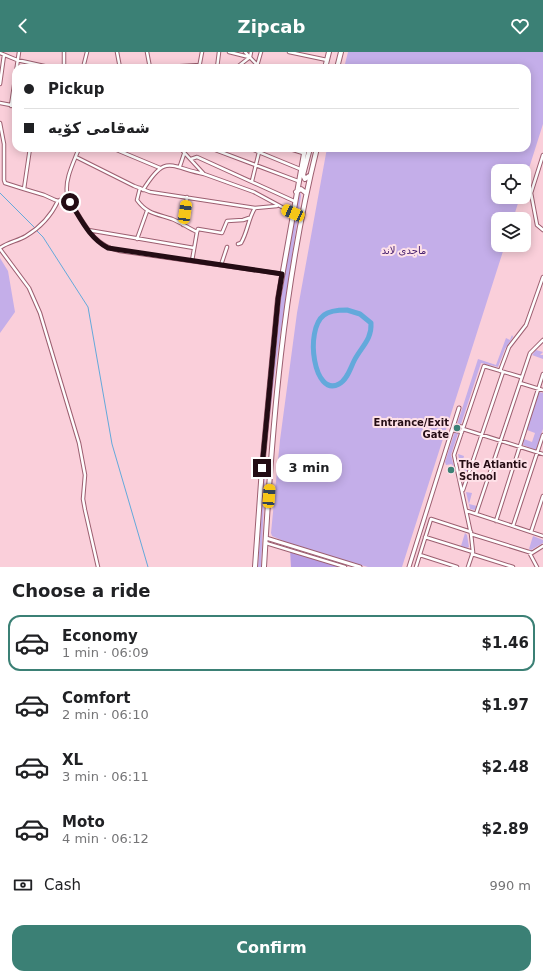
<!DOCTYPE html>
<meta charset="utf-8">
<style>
body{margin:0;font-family:"DejaVu Sans",Cairo,sans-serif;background:#f2f2f2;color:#202124;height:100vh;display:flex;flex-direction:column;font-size:15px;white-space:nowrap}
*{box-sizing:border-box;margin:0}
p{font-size:13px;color:#757577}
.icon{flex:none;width:22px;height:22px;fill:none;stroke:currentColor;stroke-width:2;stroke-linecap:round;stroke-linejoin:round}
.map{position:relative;height:515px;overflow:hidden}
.details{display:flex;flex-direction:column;background:#fff;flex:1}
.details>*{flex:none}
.guide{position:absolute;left:12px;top:12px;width:519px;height:88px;border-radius:12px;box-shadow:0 2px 10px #0003;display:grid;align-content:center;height:88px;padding:0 12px;background:#fff}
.buttons{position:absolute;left:491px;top:112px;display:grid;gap:8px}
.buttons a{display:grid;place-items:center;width:40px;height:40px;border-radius:8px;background:#fff;box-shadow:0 2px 10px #0003;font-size:20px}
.end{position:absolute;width:18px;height:18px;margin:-9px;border:5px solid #240c14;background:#fff;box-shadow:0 0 0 2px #fff}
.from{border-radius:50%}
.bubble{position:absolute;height:28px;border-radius:12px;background:#fff;box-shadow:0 2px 10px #0003;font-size:13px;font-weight:600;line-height:28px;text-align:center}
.car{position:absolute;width:12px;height:24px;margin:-12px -6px;border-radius:5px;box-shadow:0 0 3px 1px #0007;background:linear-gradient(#f5c518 24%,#345 0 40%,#f5c518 0 76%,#345 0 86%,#f5c518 0)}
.guide b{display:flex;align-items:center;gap:14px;height:38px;font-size:15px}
.guide b+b{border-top:1px solid #e0e0e0}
.guide i{width:10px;height:10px;background:#202124}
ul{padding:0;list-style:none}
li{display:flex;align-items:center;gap:12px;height:56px;margin:0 8px 6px;padding:0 4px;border:2px solid transparent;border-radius:12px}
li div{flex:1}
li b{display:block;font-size:15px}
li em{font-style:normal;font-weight:600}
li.current{border-color:#3b8075}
li>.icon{width:36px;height:36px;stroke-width:1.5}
h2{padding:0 12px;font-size:18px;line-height:48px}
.pay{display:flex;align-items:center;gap:10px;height:44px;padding:0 12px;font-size:15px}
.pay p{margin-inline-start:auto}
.action{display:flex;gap:8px;margin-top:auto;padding:8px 12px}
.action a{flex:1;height:46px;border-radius:12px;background:#3b8075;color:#fff;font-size:16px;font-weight:600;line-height:46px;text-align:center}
header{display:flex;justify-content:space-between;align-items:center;height:52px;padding:0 12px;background:#3b8075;color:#fff;font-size:18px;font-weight:600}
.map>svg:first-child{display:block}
</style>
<header><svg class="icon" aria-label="back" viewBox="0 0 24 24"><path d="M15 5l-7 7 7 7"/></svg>Zipcab<svg class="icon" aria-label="heart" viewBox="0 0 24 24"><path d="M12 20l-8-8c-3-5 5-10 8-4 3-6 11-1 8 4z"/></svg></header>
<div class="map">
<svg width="543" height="515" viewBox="0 0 543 515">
<rect width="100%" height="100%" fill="#facfda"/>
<path fill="#c4aee9" d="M 348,0 L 543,0 L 543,72 L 524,132 L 524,119 L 498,119 L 498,145 L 520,145 L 513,167 L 498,167 L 498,193 L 505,193 L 402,515 L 368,515 L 297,495 L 272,484 L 271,481 L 280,388 L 297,261 L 327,96 L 527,96 L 527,16 L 344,16 Z
M 300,139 L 301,144 L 276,311 L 265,407 C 268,317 283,227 300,139 Z
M 0,206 L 8,219 L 15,260 L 0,281 Z
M 512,283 L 513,285 L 505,297 L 498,315 L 481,311 L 451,403 L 454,415 L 451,414 L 452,412 L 446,413 L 445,410 L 478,307 L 496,313 L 506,286 L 510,288 Z
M 536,298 L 543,300 L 540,303 L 543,303 L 543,307 L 532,303 Z
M 539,340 L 543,341 L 543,377 L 536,398 L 523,393 L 524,387 L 532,390 L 535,381 L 527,378 Z
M 458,402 L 464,404 L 461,415 L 468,417 L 465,425 L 463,425 Z
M 264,425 L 265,425 L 261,515 L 258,515 Z
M 466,440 L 472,441 L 469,452 L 477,454 L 475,458 L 470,457 Z
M 465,481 L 467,483 L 469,495 L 467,496 L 461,494 Z
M 533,484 L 543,488 L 543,491 L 531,498 L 529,497 Z"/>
<path fill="#b89ee3" d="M 290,498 L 342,515 L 291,515 Z"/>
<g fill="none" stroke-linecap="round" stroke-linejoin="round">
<path stroke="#63a9db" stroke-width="1" d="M 0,141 L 35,176
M 37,179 L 43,185 L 88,255 L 112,392 L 148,515"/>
<path stroke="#63a9db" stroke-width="5" d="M 347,258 L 360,262 L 371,271 C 372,288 361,295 354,309 C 350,317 347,328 339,332 C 314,346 304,278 324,263 C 330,258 340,258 347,258 Z"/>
<defs>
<path id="minor" d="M 117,0 L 120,16
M 147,0 L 150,16
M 229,0 L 249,5
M 245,0 L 260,16
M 289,0 L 327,8
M 0,1 L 17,8 L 53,16
M 257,14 L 261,0
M 64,16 L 64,0
M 83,16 L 87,0
M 150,16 L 200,13
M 199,16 L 202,0
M 217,16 L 219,0
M 236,16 L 250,5 L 251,0
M 0,32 L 4,3
M 0,51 L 16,54
M 11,54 L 19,0
M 0,71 L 4,92 L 4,128 L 5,131 L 24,137
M 30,96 L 24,137 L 44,143 L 55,148 L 58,149 L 68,144
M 79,96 C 74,110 65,126 67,141 C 67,146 72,152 75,157 C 87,177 96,194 120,199 L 283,222
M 112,96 L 160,116
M 180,96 L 204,122 L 254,140 L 293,161
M 210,96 L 298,129
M 249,96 L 300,117
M 287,96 L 303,101
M 543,103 L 531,141 L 537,173 L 543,178
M 76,105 L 134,134 L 150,140 L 255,156 L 277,154
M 191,107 L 197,105 L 294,149
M 180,114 L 184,102
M 252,129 L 260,96
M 140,136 L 137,148 C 147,162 157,162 172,167 C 180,170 188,176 197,180 L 198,177 L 222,181 L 227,169 L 243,168 L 249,166
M 143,138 C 166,101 169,115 204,122
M 183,173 L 187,145
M 88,178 L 194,196
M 137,187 L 147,159
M 238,192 L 241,191 C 248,179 248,167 255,156
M 0,196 C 8,190 18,189 26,184 C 41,175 51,164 58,149
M 0,197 L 29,236 L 40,261 L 79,391 L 85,423 L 83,447 L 85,458 L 98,515
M 192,209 L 197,180
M 221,213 L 227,195
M 500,319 L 509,295 L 526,273 L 543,225
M 520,331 L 543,338
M 454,373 L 463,375
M 463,377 L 543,402
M 452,378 L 462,380
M 463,438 L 503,320
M 467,459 L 543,484
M 476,462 L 530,301 L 543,288
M 496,469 L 543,322
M 513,474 L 543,383
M 531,480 L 543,444
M 471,482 L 532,501 L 543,494
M 425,485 L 473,500
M 266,491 L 345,515
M 529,500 L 537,515
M 472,502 L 513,515
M 420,503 L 457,515
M 416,515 L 431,467 L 471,480
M 468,515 L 473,500 L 471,482 L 454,403 L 484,314 L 521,325"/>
<path id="tertiary" d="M 266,486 L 360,515
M 409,515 L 459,356"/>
<path id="trunk" d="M 325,16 L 329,0
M 337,16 L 341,0
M 307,96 L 309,100 L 303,123 L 305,127 L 309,124
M 296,140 L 301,137 L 306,141
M 255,515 L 262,416 L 278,247 L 305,96
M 264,515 C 272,375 283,233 317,96"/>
</defs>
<use href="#minor" stroke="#9c5f70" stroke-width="4.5"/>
<use href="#tertiary" stroke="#9c5f70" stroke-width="5"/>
<use href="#trunk" stroke="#9c5f70" stroke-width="6"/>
<use href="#minor" stroke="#fff" stroke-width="2.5"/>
<use href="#tertiary" stroke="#fff" stroke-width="3"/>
<use href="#trunk" stroke="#fff" stroke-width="4"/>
</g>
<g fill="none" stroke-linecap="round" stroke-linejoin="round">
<path stroke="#240c14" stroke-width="5" d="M 70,150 C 81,167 89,186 108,196 L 282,222 L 278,247 L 262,416"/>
</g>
<g fill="#3b8075" stroke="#fee1e8" stroke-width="1.5">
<circle cx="457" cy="376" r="4"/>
<circle cx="451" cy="418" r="4"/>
</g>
<g text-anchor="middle" stroke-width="4" stroke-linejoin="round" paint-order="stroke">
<g font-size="10" fill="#421b6c" stroke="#fee1e8">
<text x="404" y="202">ماجدی لاند</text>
</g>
<g font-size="10" font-weight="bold" fill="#240c14" stroke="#fee1e8" text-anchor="end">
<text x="449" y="374">Entrance/Exit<tspan x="449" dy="12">Gate</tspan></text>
<text x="459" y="416" text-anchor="start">The Atlantic<tspan x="459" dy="12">School</tspan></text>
</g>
</g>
</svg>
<div class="buttons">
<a><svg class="icon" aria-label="locate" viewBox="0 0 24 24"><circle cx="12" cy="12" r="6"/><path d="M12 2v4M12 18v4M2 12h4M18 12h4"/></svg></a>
<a><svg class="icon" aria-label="layers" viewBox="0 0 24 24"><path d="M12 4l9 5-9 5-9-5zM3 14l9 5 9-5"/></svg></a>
</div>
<i class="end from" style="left:70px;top:150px"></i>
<i class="end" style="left:262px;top:416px"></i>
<div class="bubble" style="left:276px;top:402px;width:66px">3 min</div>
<i class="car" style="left:185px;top:160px;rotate:8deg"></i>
<i class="car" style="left:293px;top:161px;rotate:294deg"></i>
<i class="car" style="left:269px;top:444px;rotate:4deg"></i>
<div class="guide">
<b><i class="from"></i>Pickup</b>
<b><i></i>شەقامی کۆیە</b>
</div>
</div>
<section class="details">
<h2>Choose a ride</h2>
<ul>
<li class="current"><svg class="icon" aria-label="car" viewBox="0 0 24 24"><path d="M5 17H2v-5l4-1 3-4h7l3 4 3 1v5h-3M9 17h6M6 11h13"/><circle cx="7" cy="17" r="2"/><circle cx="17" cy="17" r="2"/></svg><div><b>Economy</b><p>1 min · 06:09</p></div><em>$1.46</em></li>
<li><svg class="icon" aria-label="car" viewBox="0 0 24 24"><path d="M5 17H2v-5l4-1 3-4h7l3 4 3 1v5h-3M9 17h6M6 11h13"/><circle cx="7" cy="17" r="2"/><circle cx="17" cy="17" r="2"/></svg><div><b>Comfort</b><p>2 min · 06:10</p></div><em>$1.97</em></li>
<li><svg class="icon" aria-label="car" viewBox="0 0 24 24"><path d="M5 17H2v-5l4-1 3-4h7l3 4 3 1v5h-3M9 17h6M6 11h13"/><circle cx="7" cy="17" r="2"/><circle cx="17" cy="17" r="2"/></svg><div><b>XL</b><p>3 min · 06:11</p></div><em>$2.48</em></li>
<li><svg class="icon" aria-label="car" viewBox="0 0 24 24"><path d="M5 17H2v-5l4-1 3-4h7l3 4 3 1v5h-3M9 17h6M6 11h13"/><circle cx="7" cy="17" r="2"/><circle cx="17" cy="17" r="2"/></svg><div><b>Moto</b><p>4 min · 06:12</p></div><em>$2.89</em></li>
</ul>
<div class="pay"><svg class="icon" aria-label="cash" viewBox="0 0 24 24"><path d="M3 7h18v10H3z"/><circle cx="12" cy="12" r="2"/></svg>Cash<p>990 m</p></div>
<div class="action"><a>Confirm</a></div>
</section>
